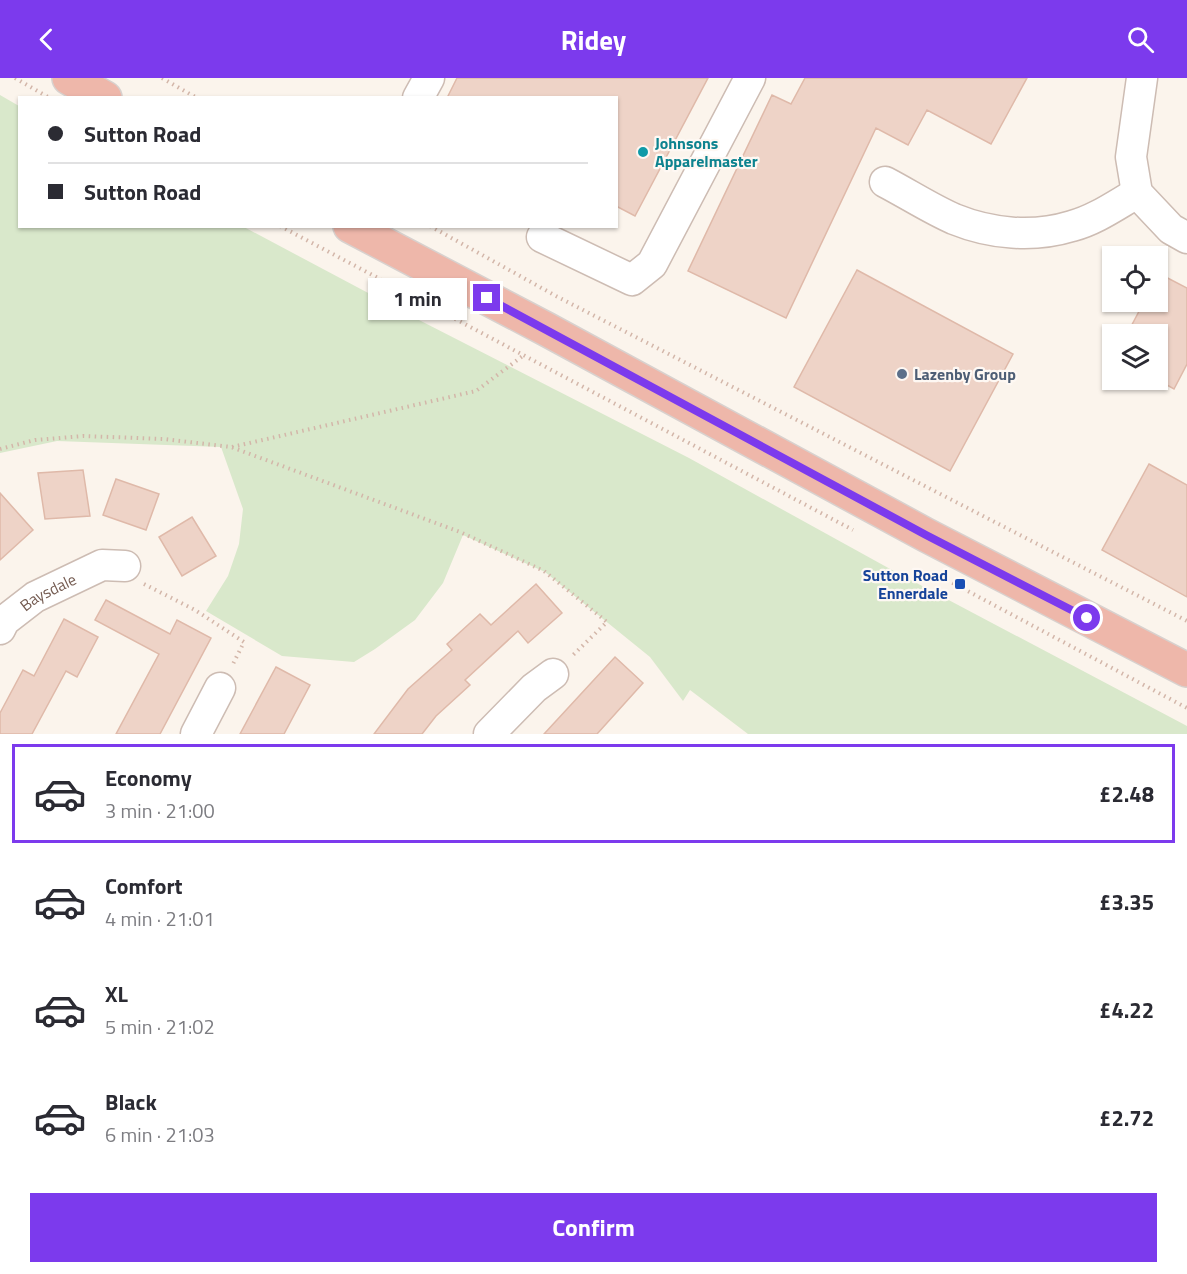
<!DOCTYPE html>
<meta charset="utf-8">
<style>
body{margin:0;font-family:"Titillium Web",sans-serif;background:#f2f2f3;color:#2b2b33;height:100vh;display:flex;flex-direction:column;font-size:22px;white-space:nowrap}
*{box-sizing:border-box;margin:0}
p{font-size:20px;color:#7c7c81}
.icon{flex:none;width:33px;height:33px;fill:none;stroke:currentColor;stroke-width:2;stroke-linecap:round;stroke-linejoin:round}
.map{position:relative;height:656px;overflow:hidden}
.details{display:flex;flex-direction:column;background:#fff;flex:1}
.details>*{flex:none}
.hud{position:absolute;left:18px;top:18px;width:600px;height:132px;border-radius:0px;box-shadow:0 2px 4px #0004;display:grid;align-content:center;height:132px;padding:0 30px;background:#fff}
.fabs{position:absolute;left:1102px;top:168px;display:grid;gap:12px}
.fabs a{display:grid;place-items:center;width:66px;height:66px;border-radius:0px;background:#fff;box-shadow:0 2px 4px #0004;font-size:30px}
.end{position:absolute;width:27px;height:27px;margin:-14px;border:8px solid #7c3aed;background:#fff;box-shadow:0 0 0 3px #fff}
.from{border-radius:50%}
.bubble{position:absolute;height:42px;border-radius:0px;background:#fff;box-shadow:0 2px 4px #0004;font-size:20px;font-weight:700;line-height:42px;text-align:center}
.hud b{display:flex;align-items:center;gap:21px;height:57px;font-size:22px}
.hud b+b{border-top:2px solid #e1e1e2}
.hud i{width:15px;height:15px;background:#2b2b33}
ul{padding:10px 0 0;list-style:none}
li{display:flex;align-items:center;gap:18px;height:99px;margin:0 12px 9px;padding:0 18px;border:3px solid transparent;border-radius:0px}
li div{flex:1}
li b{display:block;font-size:22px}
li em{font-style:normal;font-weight:700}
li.selected{border-color:#7c3aed}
li>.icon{width:54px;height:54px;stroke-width:1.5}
.action{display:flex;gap:12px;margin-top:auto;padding:12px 30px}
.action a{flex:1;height:69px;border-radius:0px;background:#7c3aed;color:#fff;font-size:24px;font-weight:700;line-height:69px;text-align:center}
header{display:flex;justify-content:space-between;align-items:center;height:78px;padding:0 30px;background:#7c3aed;color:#fff;font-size:27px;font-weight:700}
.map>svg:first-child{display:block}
</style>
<header><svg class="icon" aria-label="back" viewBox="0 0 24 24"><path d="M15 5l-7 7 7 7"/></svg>Ridey<svg class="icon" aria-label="search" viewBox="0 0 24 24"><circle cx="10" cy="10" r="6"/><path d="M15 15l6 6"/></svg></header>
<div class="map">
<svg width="1187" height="656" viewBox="0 0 1187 656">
<rect width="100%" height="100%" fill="#fbf4ec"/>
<path fill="#d9e8cb" d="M 0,17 L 19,28 L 20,148 L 244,149 L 419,242 L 689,380 L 892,492 L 1187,648 L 1187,656 L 748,656 L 690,612 L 683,623 L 650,579 L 545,494 L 463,457 L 443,505 L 415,542 L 375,571 L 354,584 L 282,578 L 206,533 L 228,498 L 239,466 L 243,431 L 221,369 L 57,363 L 0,375 Z"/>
<path fill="#eed3c7" stroke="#dfb9a9" stroke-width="1.5" d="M 457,0 L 708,0 L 635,138 L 616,128 L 616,20 L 447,20 Z
M 805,0 L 1027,0 L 991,66 L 927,32 L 908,67 L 876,50 L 786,240 L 688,193 L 772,17 L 791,26 Z
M 857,192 L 1013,276 L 950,393 L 794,309 Z
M 1158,195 L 1187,210 L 1187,286 L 1174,311 L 1158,302 L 1158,256 L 1127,256 L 1144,224 L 1158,224 Z
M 1149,386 L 1187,407 L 1187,519 L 1102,472 Z
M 83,392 L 90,438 L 45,441 L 38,395 Z
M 116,401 L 159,416 L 146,452 L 103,437 Z
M 0,415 L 33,452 L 0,482 Z
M 192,439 L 216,478 L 182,498 L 159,459 Z
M 536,506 L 562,535 L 528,565 L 518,553 L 465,602 L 470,607 L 436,638 L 422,656 L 374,656 L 408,611 L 452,572 L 447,566 L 480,536 L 491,547 Z
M 106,522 L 170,556 L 177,542 L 211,560 L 160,656 L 116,656 L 159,576 L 95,542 Z
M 64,541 L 98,559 L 77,599 L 66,593 L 32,656 L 0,656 L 0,635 L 23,592 L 34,598 Z
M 615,579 L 643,605 L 597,656 L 544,656 Z
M 276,589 L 310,607 L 284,656 L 240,656 Z"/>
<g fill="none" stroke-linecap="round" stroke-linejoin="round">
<defs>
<g id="minor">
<path d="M 1142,0 L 1131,79 L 1137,115 L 1171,151 L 1187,160"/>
<path d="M 418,20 L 429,0"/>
<path d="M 885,104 C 908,116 931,131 954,141 C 991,156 1033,160 1072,148 C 1095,142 1116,127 1137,115"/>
<path d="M 542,159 L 632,202 L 652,186 L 750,0"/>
<path id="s1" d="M 0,551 L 4,543 L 35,519 L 102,487 L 125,488"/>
<path d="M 196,656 L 220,610"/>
<path d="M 489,656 L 534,610 L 553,596"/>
</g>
<path id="highway" d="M 69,0 L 105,20
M 350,148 L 546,251 L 926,457 L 1187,592"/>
</defs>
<use href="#minor" stroke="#cdbcb3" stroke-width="33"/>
<use href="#highway" stroke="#d8d1ce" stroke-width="36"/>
<path stroke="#d3b6a9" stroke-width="4" stroke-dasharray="1.5 4.5" stroke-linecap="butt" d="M 15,0 L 48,19
M 162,0 L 197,20
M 280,148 L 853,452
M 430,148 L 556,218 L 1187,543
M 232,369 L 476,313 L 524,277
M 0,371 L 35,362 L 84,358 L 164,361 L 231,369 L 460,454 L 544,493 L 607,544 L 571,579
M 947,502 L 1187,630
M 144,506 L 195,532 L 244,564 L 232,588"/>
<use href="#minor" stroke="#fff" stroke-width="30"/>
<use href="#highway" stroke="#eeb7aa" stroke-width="33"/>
</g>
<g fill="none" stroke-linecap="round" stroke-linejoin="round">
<path stroke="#7c3aed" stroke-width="8" d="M 487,220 L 926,457 L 1087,540"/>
</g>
<circle fill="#0f9aa8" stroke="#fef8f3" stroke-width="2" cx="643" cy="74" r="6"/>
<circle fill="#5c6f8a" stroke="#fef8f3" stroke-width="2" cx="902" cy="296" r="6"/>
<rect fill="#1a4fb4" stroke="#fef8f3" stroke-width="2" x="954" y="500" width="12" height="12" rx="3"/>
<g text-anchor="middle" stroke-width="4.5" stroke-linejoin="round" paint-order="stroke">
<g font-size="16" font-weight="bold" fill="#0d838f" stroke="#fef8f3" text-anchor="start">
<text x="655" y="71">Johnsons<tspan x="655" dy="18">Apparelmaster</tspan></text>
</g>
<g font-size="16" font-weight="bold" fill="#4e5e75" stroke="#fef8f3" text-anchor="start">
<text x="914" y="302">Lazenby Group</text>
</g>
<g font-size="16" font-weight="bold" fill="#164399" stroke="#fef8f3" text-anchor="end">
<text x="948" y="503">Sutton Road<tspan x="948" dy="18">Ennerdale</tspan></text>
</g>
<g font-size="16" fill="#745b51" stroke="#fef8f3">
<text dy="6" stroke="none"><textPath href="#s1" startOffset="62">Baysdale</textPath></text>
</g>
</g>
</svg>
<div class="fabs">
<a><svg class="icon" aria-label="locate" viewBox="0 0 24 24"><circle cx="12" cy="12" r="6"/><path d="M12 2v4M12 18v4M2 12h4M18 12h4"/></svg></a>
<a><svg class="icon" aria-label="layers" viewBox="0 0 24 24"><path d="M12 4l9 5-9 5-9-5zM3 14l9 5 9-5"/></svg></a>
</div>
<i class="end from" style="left:1087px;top:540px"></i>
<i class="end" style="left:487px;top:220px"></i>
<div class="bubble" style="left:368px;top:200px;width:99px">1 min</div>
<div class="hud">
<b><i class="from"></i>Sutton Road</b>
<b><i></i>Sutton Road</b>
</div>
</div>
<section class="details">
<ul>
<li class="selected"><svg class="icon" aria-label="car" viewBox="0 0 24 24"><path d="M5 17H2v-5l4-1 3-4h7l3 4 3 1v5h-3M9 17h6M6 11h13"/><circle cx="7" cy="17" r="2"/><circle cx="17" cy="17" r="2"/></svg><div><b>Economy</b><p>3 min · 21:00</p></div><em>£2.48</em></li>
<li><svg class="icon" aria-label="car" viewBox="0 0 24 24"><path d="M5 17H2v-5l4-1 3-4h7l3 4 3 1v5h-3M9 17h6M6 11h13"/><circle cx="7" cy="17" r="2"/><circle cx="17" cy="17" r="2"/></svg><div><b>Comfort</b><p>4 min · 21:01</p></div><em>£3.35</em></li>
<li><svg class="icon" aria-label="car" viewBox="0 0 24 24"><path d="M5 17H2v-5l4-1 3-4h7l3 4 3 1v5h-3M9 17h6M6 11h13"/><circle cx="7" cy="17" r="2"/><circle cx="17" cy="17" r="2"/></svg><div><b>XL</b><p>5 min · 21:02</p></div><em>£4.22</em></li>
<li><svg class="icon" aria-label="car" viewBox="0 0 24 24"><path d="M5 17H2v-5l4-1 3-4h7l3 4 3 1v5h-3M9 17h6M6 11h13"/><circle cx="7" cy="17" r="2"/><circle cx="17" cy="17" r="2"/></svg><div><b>Black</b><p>6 min · 21:03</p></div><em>£2.72</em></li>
</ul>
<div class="action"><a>Confirm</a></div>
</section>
